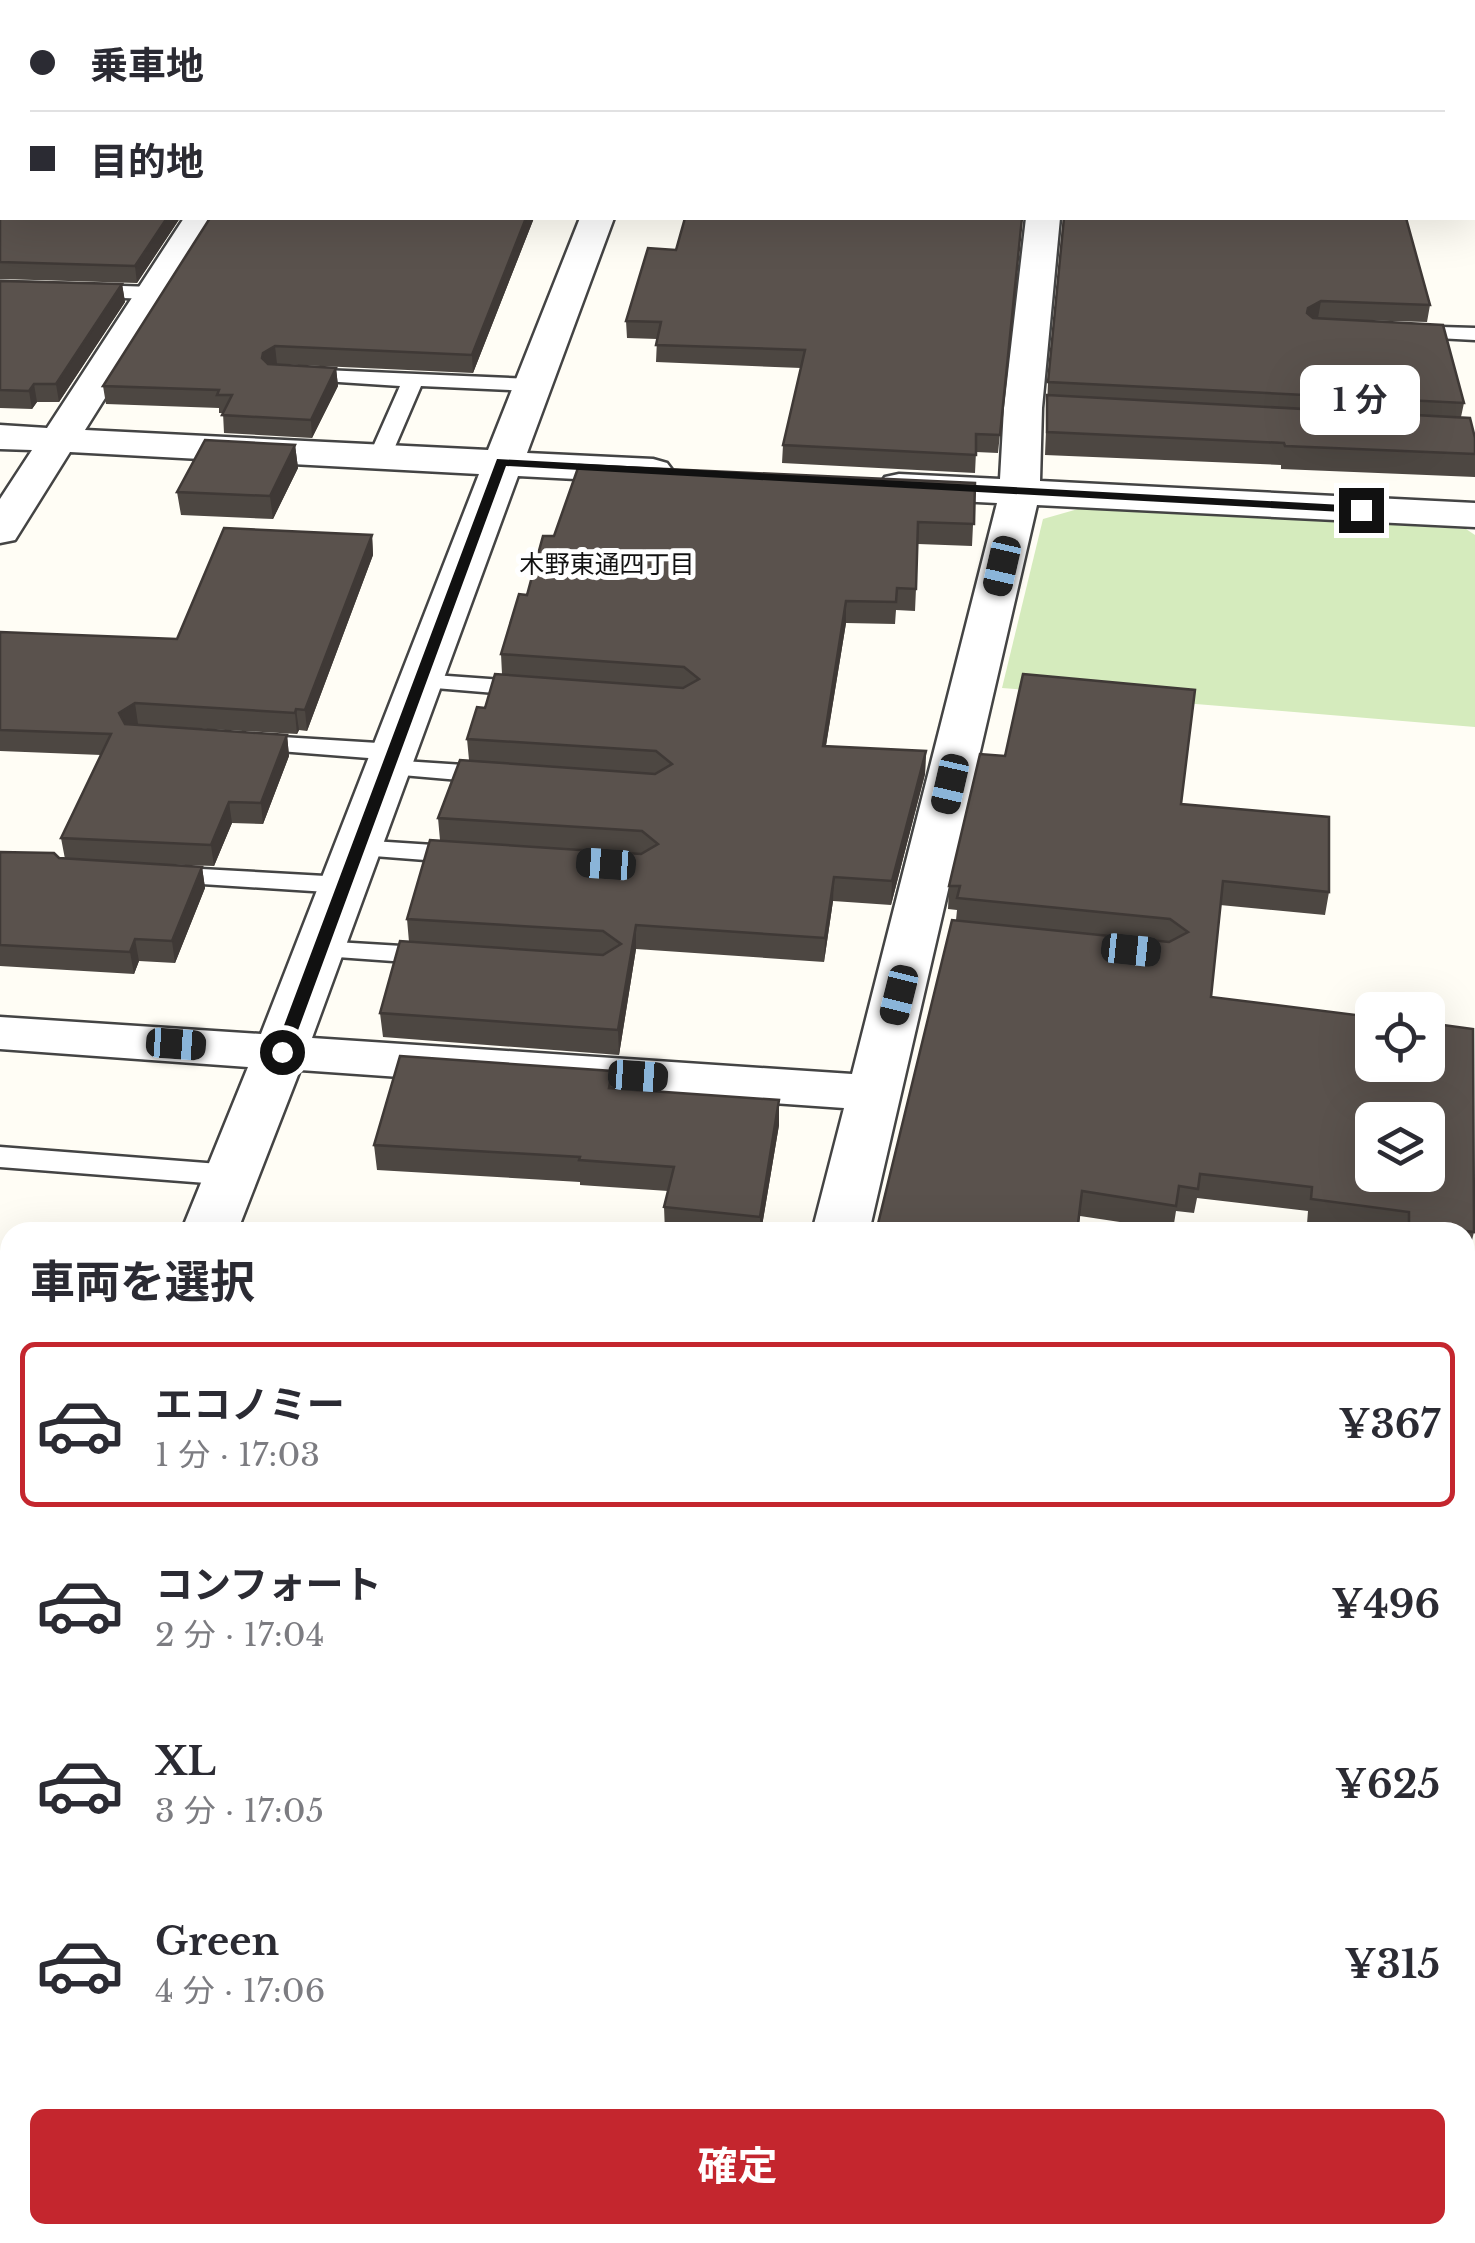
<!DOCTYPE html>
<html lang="ja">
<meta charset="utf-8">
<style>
body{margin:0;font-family:"Libre Baskerville","Noto Sans JP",serif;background:#f2f2f3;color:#2b2b33;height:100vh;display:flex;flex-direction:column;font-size:38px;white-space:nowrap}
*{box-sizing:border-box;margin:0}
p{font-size:32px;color:#7c7c81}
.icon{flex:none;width:55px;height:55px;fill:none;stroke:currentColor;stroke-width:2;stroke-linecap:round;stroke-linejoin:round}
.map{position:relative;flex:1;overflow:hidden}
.side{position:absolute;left:0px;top:1222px;width:1475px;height:1022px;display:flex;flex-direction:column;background:#fff;border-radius:30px 30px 0 0;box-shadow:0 10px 40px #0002}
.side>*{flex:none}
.guide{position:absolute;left:0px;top:0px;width:1475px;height:220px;box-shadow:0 10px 40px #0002;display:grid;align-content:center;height:220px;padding:0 30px;background:#fff}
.buttons{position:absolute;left:1355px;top:992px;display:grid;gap:20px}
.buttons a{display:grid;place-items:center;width:90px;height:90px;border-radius:15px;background:#fff;box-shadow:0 10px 40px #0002;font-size:50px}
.end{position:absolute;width:45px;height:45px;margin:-22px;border:12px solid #111;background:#fff;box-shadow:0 0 0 5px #fff}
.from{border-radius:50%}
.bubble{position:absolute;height:70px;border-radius:15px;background:#fff;box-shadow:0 10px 40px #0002;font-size:32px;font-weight:700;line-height:70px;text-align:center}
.car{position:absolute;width:30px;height:60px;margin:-30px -15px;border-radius:12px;box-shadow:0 0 8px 2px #0007;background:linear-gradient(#222 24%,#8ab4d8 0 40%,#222 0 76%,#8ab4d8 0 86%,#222 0)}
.guide b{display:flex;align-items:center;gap:35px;height:95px;font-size:38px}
.guide b+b{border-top:2px solid #e1e1e2}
.guide i{width:25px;height:25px;background:#2b2b33}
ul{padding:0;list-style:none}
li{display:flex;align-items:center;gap:30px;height:165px;margin:0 20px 15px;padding:0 10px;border:5px solid transparent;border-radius:15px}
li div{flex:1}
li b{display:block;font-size:38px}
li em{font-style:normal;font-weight:700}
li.active{border-color:#c4262e}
li>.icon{width:90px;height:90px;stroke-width:1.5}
h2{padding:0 30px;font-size:45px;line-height:120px}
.action{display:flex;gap:20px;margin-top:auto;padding:20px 30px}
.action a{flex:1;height:115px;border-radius:15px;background:#c4262e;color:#fff;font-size:40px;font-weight:700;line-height:115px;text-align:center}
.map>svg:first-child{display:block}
</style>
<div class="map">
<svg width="1475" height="2243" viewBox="0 0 1475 2243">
<rect width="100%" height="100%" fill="#fffdf5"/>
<path fill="#d5ebbd" d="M 1085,507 L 1466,529 L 1475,535 L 1475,727 L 1002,688 L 1043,519 Z"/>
<path fill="#e6f2cf" d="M 762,0 L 1475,0 L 1475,106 L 1472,2 Z"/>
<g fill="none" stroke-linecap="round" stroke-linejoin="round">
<defs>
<path id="service" d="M 0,282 L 153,287 L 163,293 L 153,299 L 0,294 Z
M 1406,326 L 1475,328 L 1475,340 L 1399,336 L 1396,332 Z
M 300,369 L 531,379 L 541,385 L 531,391 L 421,386 L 391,456 L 380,462 L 369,456 L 400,386 L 293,379 L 290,375 L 293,371 Z
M 420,674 L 532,682 L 544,689 L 532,696 L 411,686 L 408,681 Z
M 251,735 L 394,744 L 407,752 L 394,760 L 242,748 L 238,743 Z
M 388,760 L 494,767 L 507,775 L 494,783 L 379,773 L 375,768 Z
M 357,840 L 464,847 L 477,855 L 464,863 L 348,854 L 344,848 L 348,842 Z
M 165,867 L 343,877 L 357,885 L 343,893 L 155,881 L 152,875 L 155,869 Z
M 319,941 L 435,948 L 449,956 L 435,964 L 309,955 L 305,949 Z
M 0,1147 L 232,1165 L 243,1168 L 247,1175 L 243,1182 L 232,1185 L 0,1167 Z
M 1465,2139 L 1475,2143 L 1475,2192 L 1465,2188 Z"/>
<path id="minor" d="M 1472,144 L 1475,144 L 1475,164 L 1472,164 Z
M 184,218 L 218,218 L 85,430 L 488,450 L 580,218 L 614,218 L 527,453 L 653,459 L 667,463 L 673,471 L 667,479 L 653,483 L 518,476 L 312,1038 L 852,1074 L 997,503 L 899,498 L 885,495 L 879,486 L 885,477 L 899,474 L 1000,479 L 1004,408 L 1026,218 L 1060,218 L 1042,408 L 1040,481 L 1475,503 L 1475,527 L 1037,505 L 869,1232 L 812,1232 L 844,1108 L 300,1070 L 237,1232 L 181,1232 L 248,1067 L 0,1049 L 0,1017 L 261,1034 L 479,474 L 70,452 L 15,540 L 0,543 L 0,499 L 32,450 L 0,449 L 0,425 L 47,428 Z
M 1475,1310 L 1475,1352 L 1465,1353 L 1465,1311 Z
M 1474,1605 L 1475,1990 L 1465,1993 L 1465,1606 Z
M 10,1662 L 10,1732 L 0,1736 L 0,1665 Z
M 1465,2202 L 1475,2205 L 1475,2243 L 1411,2243 L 1413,2235 L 1465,2235 Z
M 481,2235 L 561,2235 L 559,2243 L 477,2243 Z"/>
<path id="secondary" d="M 1475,1414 L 1475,1460 L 1465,1461 L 1465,1415 Z
M 10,1555 L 10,1605 L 0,1606 L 0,1556 Z"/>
</defs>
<use href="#service" stroke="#444" stroke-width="5"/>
<use href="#minor" stroke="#444" stroke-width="5"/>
<use href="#secondary" stroke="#333" stroke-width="5"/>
<use href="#service" fill="#fff" fill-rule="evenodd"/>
<use href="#minor" fill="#fff" fill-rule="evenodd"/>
<use href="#secondary" fill="#fff6b0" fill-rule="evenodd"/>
</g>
<path fill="#4d4742" d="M 0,0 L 578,0 L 577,2 L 2,2 L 2,19 L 0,18 Z
M 0,81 L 2,218 L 180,218 L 137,283 L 0,279 Z
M 210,218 L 534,218 L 473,373 L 277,364 L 336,368 L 338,386 L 312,438 L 224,433 L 223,413 L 219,413 L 219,408 L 106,404 L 103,386 Z
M 1022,218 L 998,453 L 976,452 L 975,473 L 782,463 L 783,445 L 801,368 L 656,362 L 657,339 L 627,338 L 626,321 L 676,250 Z
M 1063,218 L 1430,305 L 1427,322 L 1317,319 L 1464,403 L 1461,417 L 1475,438 L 1475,477 L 1281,469 L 1281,465 L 1045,455 L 1048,382 Z
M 0,281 L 122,284 L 125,302 L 59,402 L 37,402 L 32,409 L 0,408 Z
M 295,445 L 298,468 L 273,519 L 181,515 L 177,492 Z
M 975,483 L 972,546 L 918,544 L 915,611 L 896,610 L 895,624 L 846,623 L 826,746 L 926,751 L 925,774 L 891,905 L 833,901 L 824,962 L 636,949 L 619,1055 L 383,1037 L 380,1013 L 409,942 L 407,919 L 440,840 L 438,818 L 469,760 L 467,739 L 502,674 L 501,654 L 554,536 Z
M 372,535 L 373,555 L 307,731 L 299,730 L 297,734 L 138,725 L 287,735 L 289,756 L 263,824 L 232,823 L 214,866 L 130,863 L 202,867 L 205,888 L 175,963 L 139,961 L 134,974 L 0,966 L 0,852 L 65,859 L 61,838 L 101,755 L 0,751 L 0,632 L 177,639 Z
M 1181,804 L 1329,892 L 1325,915 L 1220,905 L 1211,997 L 1474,1232 L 1468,1257 L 1465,1256 L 1465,1232 L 1375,1232 L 1307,1224 L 1308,1211 L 1197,1198 L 1194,1213 L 1176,1211 L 1173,1230 L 1080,1216 L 1078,1232 L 876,1232 L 956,920 L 957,910 L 948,909 L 949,886 Z
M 612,1071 L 612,1089 L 779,1100 L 779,1125 L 761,1232 L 665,1232 L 664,1207 L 668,1191 L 580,1185 L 580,1182 L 377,1170 L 374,1145 Z
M 578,2235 L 969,2235 L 967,2243 L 575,2243 Z"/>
<path fill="#3f3936" d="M 167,218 L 180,218 L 137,283 L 135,266 Z
M 526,218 L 534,218 L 473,373 L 472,355 Z
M 122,284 L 125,302 L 59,402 L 56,384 Z
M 1321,301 L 1318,318 L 1306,325 L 1308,308 Z
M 275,346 L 277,364 L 265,371 L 262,358 L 263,353 Z
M 336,368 L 338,386 L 312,438 L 311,420 Z
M 34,384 L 37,402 L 32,409 L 29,391 Z
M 295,445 L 298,468 L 273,519 L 270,496 Z
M 372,535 L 373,555 L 307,731 L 305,710 Z
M 846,601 L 846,623 L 822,769 L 823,746 Z
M 135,703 L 138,724 L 122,734 L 119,713 Z
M 296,709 L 299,730 L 297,734 L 295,713 Z
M 287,735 L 289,756 L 263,824 L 261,803 Z
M 926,751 L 925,774 L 891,905 L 892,881 Z
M 229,802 L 232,823 L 214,866 L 211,845 Z
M 202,867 L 205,888 L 175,963 L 172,941 Z
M 834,877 L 833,901 L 824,962 L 825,938 Z
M 636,925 L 636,949 L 619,1055 L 618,1030 Z
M 135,939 L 139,961 L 134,974 L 130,952 Z
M 779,1100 L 779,1125 L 761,1232 L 760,1232 L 760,1217 Z
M 775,2235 L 779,2235 L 779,2243 L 773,2243 Z"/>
<path fill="#5a524d" stroke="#3f3936" stroke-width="2.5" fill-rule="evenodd" d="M 0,0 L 572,0 L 571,2 L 2,2 L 2,5 L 0,4 Z
M 2,25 L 2,67 L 2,59 L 0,59 L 0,27 Z
M 2,80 L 2,218 L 167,218 L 135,266 L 0,262 L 0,81 Z
M 210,218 L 526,218 L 472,355 L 275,346 L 263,353 L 262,358 L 268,364 L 336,368 L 311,420 L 222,415 L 232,395 L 217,395 L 219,390 L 103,386 Z
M 685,218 L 1022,218 L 1000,435 L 976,434 L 976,455 L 783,445 L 805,350 L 656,345 L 661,322 L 626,321 L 648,248 L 676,250 Z
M 1064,218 L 1406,218 L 1430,305 L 1321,301 L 1308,308 L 1307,313 L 1313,318 L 1443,325 L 1464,403 L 1048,382 Z
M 0,281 L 122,284 L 56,384 L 34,384 L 29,391 L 0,390 Z
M 1047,395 L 1470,418 L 1475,438 L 1475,454 L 1285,446 L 1284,443 L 1047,432 Z
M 205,440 L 295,445 L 270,496 L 177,492 Z
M 579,465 L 975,483 L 974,524 L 918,522 L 916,589 L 897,588 L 896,602 L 846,601 L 823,746 L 926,751 L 892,881 L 834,877 L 825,938 L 636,925 L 618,1030 L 380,1013 L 400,941 L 603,955 L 621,944 L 603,931 L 407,919 L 430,840 L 641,854 L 658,844 L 642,831 L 438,818 L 460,760 L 655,774 L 672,764 L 656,751 L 467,739 L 477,707 L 485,708 L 495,674 L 683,688 L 699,679 L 684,667 L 501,654 L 519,594 L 527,595 L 543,536 L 554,536 Z
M 224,528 L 372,535 L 305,710 L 296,709 L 295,713 L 135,703 L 119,713 L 125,724 L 287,735 L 261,803 L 229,802 L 211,845 L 61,838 L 111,734 L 0,730 L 0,632 L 177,639 Z
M 1023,674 L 1195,690 L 1181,804 L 1329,817 L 1329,892 L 1223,881 L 1211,997 L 1372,1017 L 1372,1065 L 1428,1065 L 1428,1023 L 1473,1029 L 1474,1232 L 1409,1224 L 1409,1212 L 1311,1199 L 1312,1187 L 1200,1174 L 1198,1189 L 1179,1186 L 1176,1206 L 1082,1191 L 1077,1232 L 896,1232 L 896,1230 L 877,1228 L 952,920 L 1169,942 L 1188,932 L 1170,919 L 957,898 L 960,886 L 949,886 L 980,754 L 1005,756 ZM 1372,1120 L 1428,1120 L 1428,1175 L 1372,1175 Z
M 0,852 L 54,853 L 59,858 L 202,867 L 172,941 L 135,939 L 130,952 L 0,945 Z
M 400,1056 L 612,1071 L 609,1088 L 779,1100 L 760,1217 L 664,1207 L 674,1167 L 579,1160 L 580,1157 L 374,1145 Z
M 578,2235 L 775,2235 L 773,2243 L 575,2243 Z
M 870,2235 L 966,2235 L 964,2243 L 904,2243 Z"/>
<path fill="#111" d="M 497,459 L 1361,506 L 1367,510 L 1361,513 L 506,466 L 290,1052 L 277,1055 L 274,1052 Z"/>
<g text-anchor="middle" stroke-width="10" stroke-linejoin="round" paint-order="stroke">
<g font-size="25" fill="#111" stroke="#fff">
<text x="607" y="573">木野東通四丁目</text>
</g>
</g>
</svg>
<div class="buttons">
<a><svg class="icon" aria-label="locate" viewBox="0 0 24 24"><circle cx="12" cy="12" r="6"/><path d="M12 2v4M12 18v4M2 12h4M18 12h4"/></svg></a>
<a><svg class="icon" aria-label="layers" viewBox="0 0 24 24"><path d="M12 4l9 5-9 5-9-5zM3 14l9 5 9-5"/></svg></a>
</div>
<i class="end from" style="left:282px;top:1052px"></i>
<i class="end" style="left:1361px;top:510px"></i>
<div class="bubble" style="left:1300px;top:365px;width:120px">1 分</div>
<i class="car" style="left:1002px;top:566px;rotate:193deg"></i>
<i class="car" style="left:950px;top:784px;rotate:193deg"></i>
<i class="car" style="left:606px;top:864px;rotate:274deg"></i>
<i class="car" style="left:1131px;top:950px;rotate:96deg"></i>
<i class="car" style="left:899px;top:995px;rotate:194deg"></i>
<i class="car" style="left:176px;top:1044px;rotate:94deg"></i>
<i class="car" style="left:638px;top:1076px;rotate:94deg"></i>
<div class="guide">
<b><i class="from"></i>乗車地</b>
<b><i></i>目的地</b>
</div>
<section class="side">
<h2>車両を選択</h2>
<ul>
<li class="active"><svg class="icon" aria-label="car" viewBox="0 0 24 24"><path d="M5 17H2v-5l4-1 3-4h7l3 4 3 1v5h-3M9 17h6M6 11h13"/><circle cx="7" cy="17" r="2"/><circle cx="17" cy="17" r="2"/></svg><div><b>エコノミー</b><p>1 分 · 17:03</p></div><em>¥367</em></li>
<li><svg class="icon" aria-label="car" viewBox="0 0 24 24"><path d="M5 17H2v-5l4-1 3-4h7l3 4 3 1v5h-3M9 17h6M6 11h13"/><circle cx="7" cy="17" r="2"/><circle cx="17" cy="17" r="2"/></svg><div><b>コンフォート</b><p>2 分 · 17:04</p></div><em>¥496</em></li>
<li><svg class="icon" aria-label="car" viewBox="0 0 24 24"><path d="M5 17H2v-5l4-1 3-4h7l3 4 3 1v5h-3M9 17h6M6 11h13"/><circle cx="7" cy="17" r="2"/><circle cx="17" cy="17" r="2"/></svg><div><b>XL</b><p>3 分 · 17:05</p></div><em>¥625</em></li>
<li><svg class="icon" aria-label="car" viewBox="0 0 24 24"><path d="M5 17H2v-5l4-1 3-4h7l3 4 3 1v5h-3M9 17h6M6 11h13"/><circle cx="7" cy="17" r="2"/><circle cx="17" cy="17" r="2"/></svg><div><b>Green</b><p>4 分 · 17:06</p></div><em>¥315</em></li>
</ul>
<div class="action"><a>確定</a></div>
</section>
</div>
